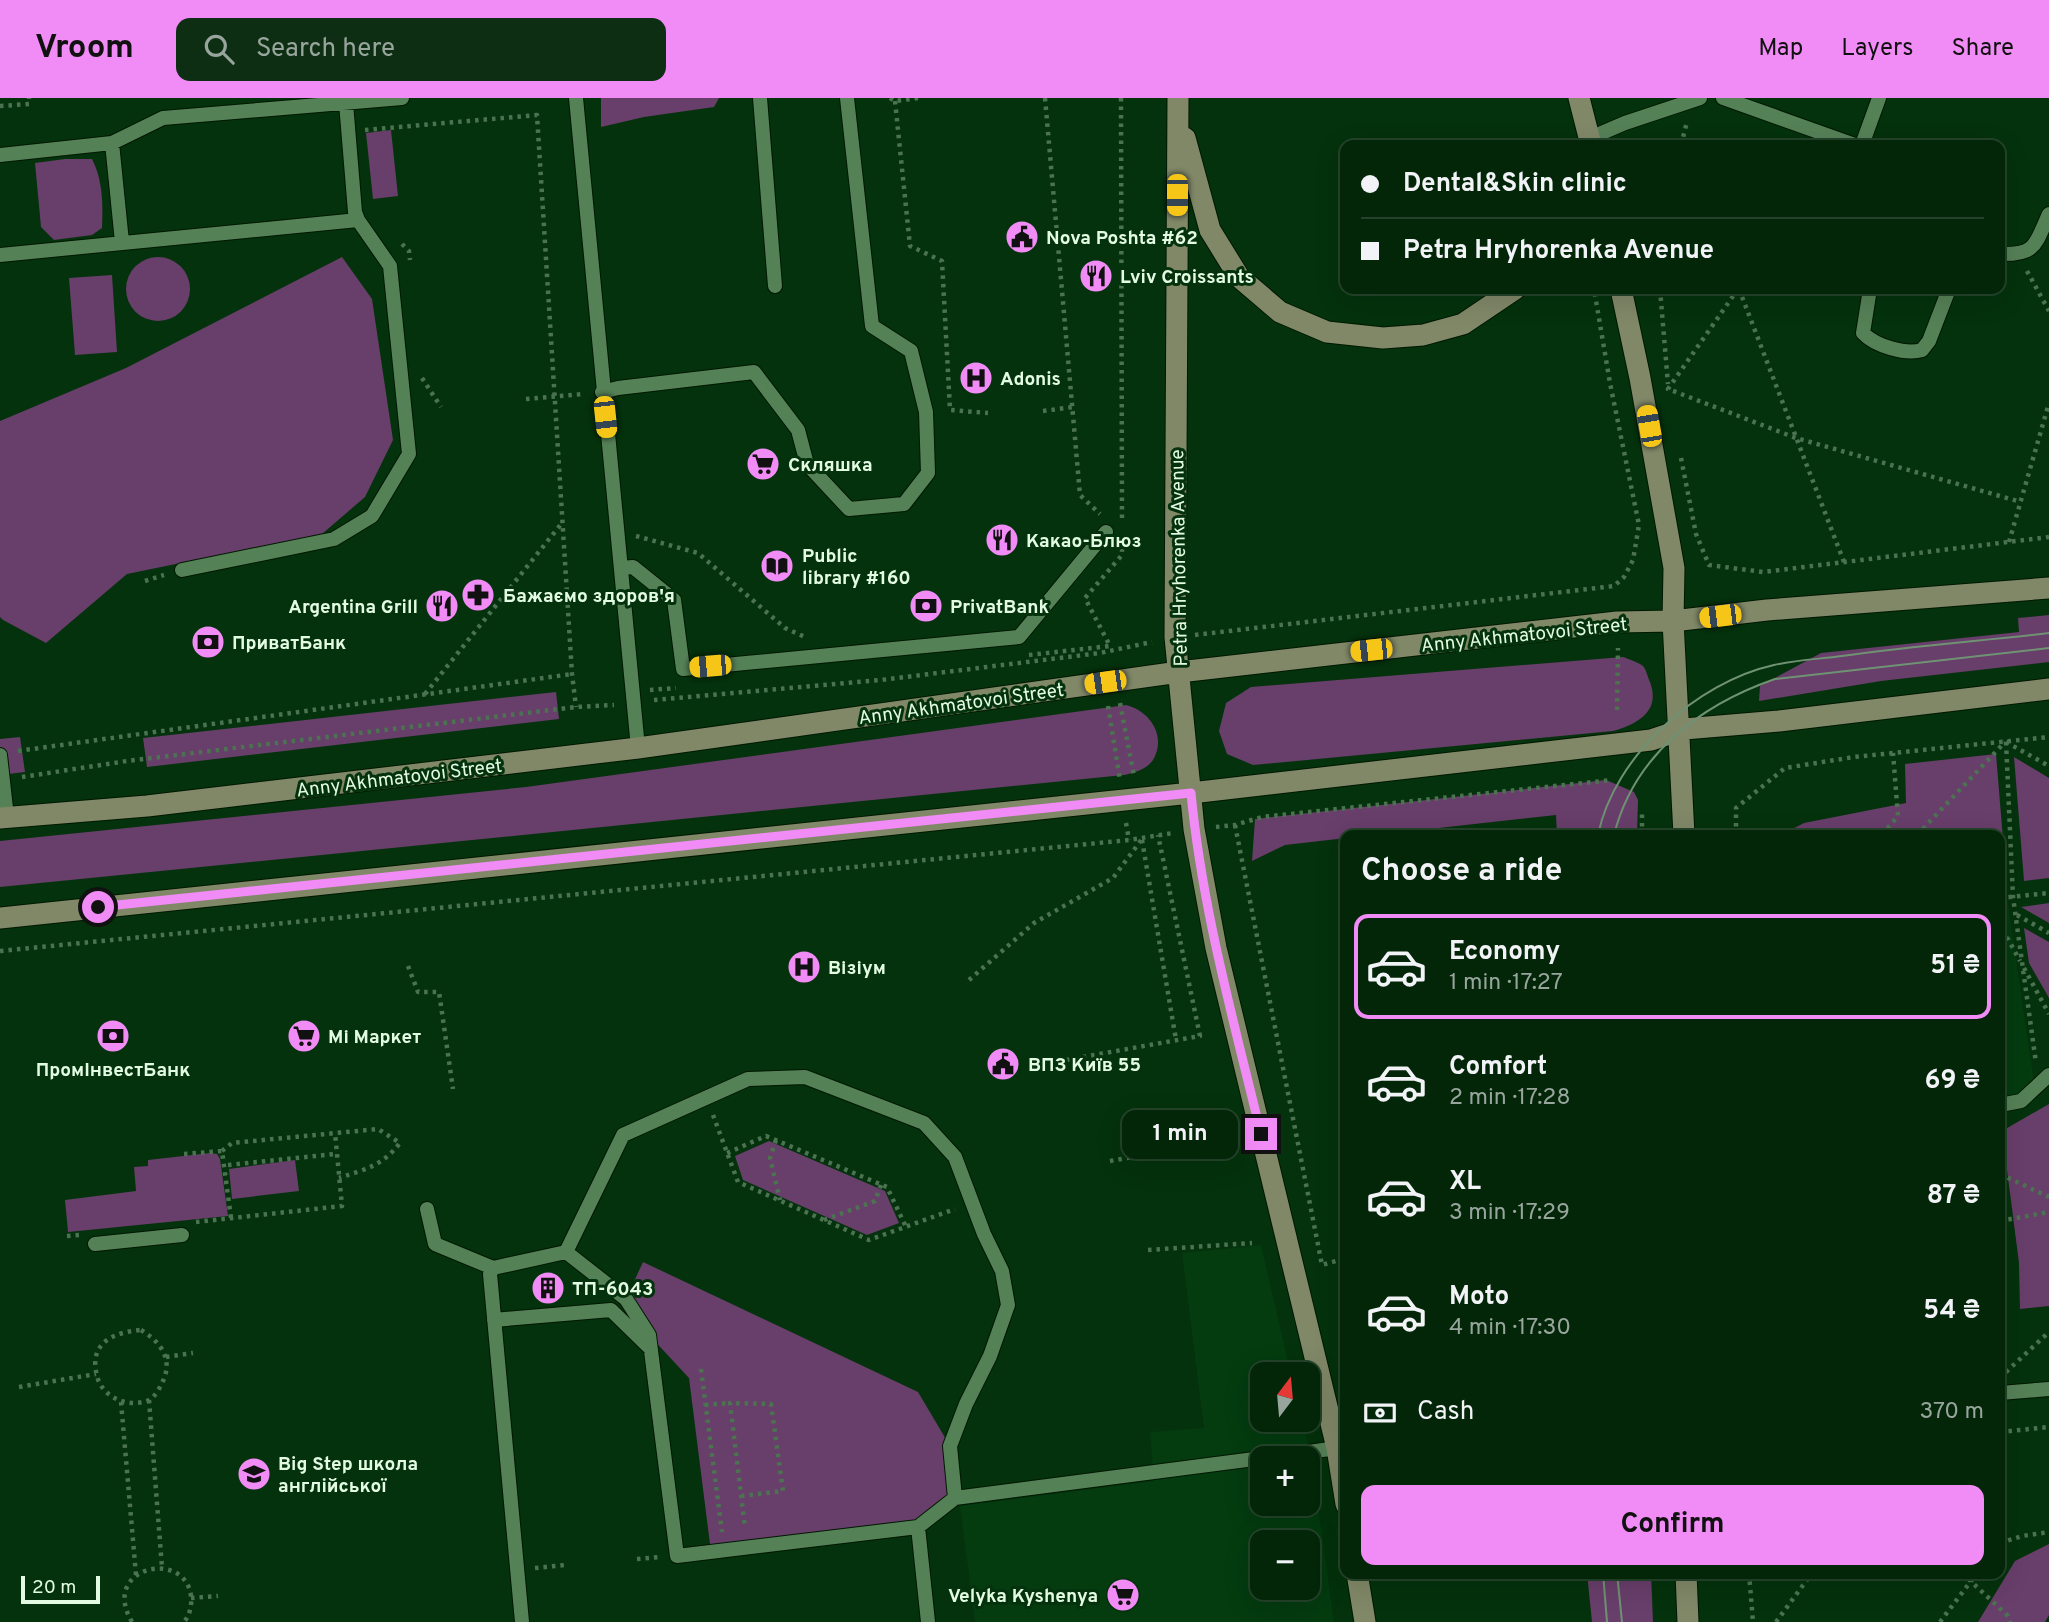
<!DOCTYPE html>
<meta charset="utf-8">
<style>
body{margin:0;font-family:Overpass,sans-serif;background:#0d2e12;color:#f1f3f6;height:100vh;display:flex;flex-direction:column;font-size:26px;white-space:nowrap}
*{box-sizing:border-box;margin:0}
p{font-size:23px;color:#97a59c}
.icon{flex:none;width:38px;height:38px;fill:none;stroke:currentColor;stroke-width:2;stroke-linecap:round;stroke-linejoin:round}
.map{position:relative;flex:1;overflow:hidden}
.panel{position:absolute;left:1340px;top:732px;width:665px;height:749px;display:flex;flex-direction:column;background:#032609;border-radius:14px;box-shadow:0 7px 28px #0002,0 0 0 2px #24432a}
.panel>*{flex:none}
.guide{position:absolute;left:1340px;top:42px;width:665px;height:154px;border-radius:14px;box-shadow:0 7px 28px #0002,0 0 0 2px #24432a;display:grid;align-content:center;height:154px;padding:0 21px;background:#032609}
.needle{width:46px;rotate:16deg}
.buttons{position:absolute;left:1250px;top:1264px;display:grid;gap:14px}
.buttons a{display:grid;place-items:center;width:70px;height:70px;border-radius:14px;background:#032609;box-shadow:0 7px 28px #0002,0 0 0 2px #24432a;font-size:35px}
.scale{position:absolute;left:21px;bottom:18px;width:79px;box-sizing:border-box;padding-left:7px;border:4px solid #e3fbe3;border-top:0;font-size:19px;line-height:24px;white-space:nowrap;color:#e3fbe3;-webkit-text-stroke:5px #04320c;paint-order:stroke}
.end{position:absolute;width:32px;height:32px;margin:-16px;border:9px solid #f18bf5;background:#111;box-shadow:0 0 0 4px #111}
.from{border-radius:50%}
.bubble{position:absolute;height:49px;border-radius:14px;background:#032609;box-shadow:0 7px 28px #0002,0 0 0 2px #24432a;font-size:23px;font-weight:700;line-height:49px;text-align:center}
.car{position:absolute;width:21px;height:42px;margin:-21px -10px;border-radius:9px;box-shadow:0 0 5px 2px #0007;background:linear-gradient(#f5c518 24%,#345 0 40%,#f5c518 0 76%,#345 0 86%,#f5c518 0)}
.guide b{display:flex;align-items:center;gap:24px;height:66px;font-size:26px}
.guide b+b{border-top:2px solid #24432a}
.guide i{width:18px;height:18px;background:#f1f3f6}
ul{padding:0;list-style:none}
li{display:flex;align-items:center;gap:21px;height:105px;margin:0 14px 10px;padding:0 7px;border:4px solid transparent;border-radius:14px}
li div{flex:1}
li b{display:block;font-size:26px}
li em{font-style:normal;font-weight:700}
li.selected{border-color:#f18bf5}
li>.icon{width:63px;height:63px;stroke-width:1.5}
h2{padding:0 21px;font-size:32px;line-height:84px}
.pay{display:flex;align-items:center;gap:18px;height:77px;padding:0 21px;font-size:26px}
.pay p{margin-inline-start:auto}
.action{display:flex;gap:14px;margin-top:auto;padding:14px 21px}
.action a{flex:1;height:80px;border-radius:14px;background:#f18bf5;color:#111;font-size:28px;font-weight:700;line-height:80px;text-align:center}
header{display:flex;align-items:center;gap:42px;box-sizing:border-box;height:98px;padding:0 35px;background:#f18bf5;color:#111}
header strong{font-size:33px}
nav{display:flex;gap:38px;margin-inline-start:auto;font-size:24px}
.search{width:490px;height:63px;background:#0d2e12;display:flex;align-items:center;gap:18px;box-sizing:border-box;padding:0 24px;border-radius:14px;color:#97a59c;font-size:26px}
.map>svg:first-child{display:block}
</style>
<header>
<strong>Vroom</strong>
<div class="search"><svg class="icon" aria-label="search" viewBox="0 0 24 24"><circle cx="10" cy="10" r="6"/><path d="M15 15l6 6"/></svg>Search here</div>
<nav><a>Map</a><a>Layers</a><a>Share</a></nav>
</header>
<div class="map">
<svg width="2049" height="1524" viewBox="0 0 2049 1524">
<rect width="100%" height="100%" fill="#04320c"/>
<path fill="#043b0f" fill-rule="evenodd" d="M 2000,749 L 2034,985 L 2019,997 L 2000,999 Z
M 1261,1147 L 1291,1276 L 1262,1276 L 1262,1321 L 1302,1321 L 1312,1365 L 1334,1524 L 975,1524 L 960,1408 L 1154,1383 L 1150,1334 L 1204,1330 L 1182,1155 ZM 1262,1360 L 1307,1360 L 1307,1405 L 1262,1405 ZM 1262,1444 L 1307,1444 L 1307,1489 L 1262,1489 Z"/>
<path fill="#683e6a" d="M 601,0 L 719,0 L 714,9 L 644,19 L 601,29 Z
M 391,32 L 398,98 L 373,101 L 366,35 Z
M 65,61 L 92,61 C 103,82 103,107 102,130 L 92,137 L 54,142 L 41,129 L 35,65 Z
M 342,159 L 372,201 L 393,342 L 365,399 L 322,436 L 127,476 L 46,545 L 3,522 L 0,519 L 0,323 L 126,270 Z
M126 191a32 32 0 1 1 64 0a32 32 0 1 1-64 0Z
M 112,177 L 117,254 L 75,257 L 69,180 Z
M 2049,517 L 2049,564 L 1881,583 L 1759,603 L 1760,588 L 1821,555 L 2019,534 L 2018,520 Z
M 1623,559 C 1628,561 1638,564 1643,568 C 1646,571 1648,580 1650,584 C 1661,614 1637,626 1613,633 L 1253,667 L 1227,656 L 1219,633 L 1226,605 L 1251,589 Z
M 556,594 L 559,621 L 147,669 L 143,640 Z
M 1126,607 C 1150,613 1167,638 1153,662 C 1147,671 1134,675 1124,677 L 0,789 L 0,743 L 526,689 Z
M 20,639 L 25,674 L 0,677 L 0,641 Z
M 1996,656 L 2007,790 L 2000,791 L 2000,737 L 1781,737 L 1804,725 L 1906,705 L 1905,666 Z
M 2014,659 L 2049,680 L 2049,780 L 2024,783 Z
M 1606,682 L 1634,694 L 1638,702 L 1637,737 L 1557,737 L 1556,717 L 1376,737 L 1346,737 L 1346,740 L 1285,747 L 1252,763 L 1255,721 Z
M 2049,805 L 2049,825 L 2021,809 Z
M 2024,830 L 2049,844 L 2049,900 L 2029,865 Z
M 2049,1006 L 2049,1208 L 2020,1211 L 2019,1165 L 2002,1033 Z
M 769,1043 L 885,1093 L 899,1125 L 867,1137 L 743,1082 L 735,1058 Z
M 210,1055 L 217,1056 L 220,1061 L 228,1118 L 68,1134 L 65,1102 L 136,1093 L 134,1069 L 148,1068 L 148,1062 Z
M 295,1062 L 299,1093 L 232,1101 L 229,1071 Z
M 643,1164 L 918,1294 L 950,1348 L 955,1400 L 918,1429 L 711,1454 L 689,1280 L 649,1237 L 626,1201 Z
M 2049,1446 L 2049,1517 L 2045,1524 L 1978,1524 L 2015,1463 Z
M 1587,1475 L 1651,1475 L 1653,1524 L 1592,1524 Z"/>
<g fill="none" stroke-linecap="round" stroke-linejoin="round">
<defs>
<path id="lane" d="M 576,0 L 638,650
M 760,0 L 775,188
M 1723,0 L 1855,47
M 1590,40 L 1625,25 L 1700,0
M 112,45 L 122,144
M 1862,47 L 1879,0
M 0,57 L 112,45 L 163,20 L 402,0
M 2000,156 C 2037,157 2035,146 2049,116
M 0,157 L 358,122
M 1870,191 L 1863,235 C 1875,248 1906,257 1922,252 L 1929,243 L 1949,191
M 602,294 L 618,290 L 754,274 L 798,332 L 807,366 L 849,411 L 904,406 L 928,375 L 926,314 L 911,253 L 872,228 L 847,0
M 621,470 L 633,469 L 674,502 L 683,571 L 1019,539 L 1106,434
M 182,472 L 334,441 L 372,418 L 409,356 L 390,168 L 358,122 L 355,114 L 346,5
M 0,657 L 7,719
M 2000,1007 L 2021,1003 L 2049,977
M 427,1111 L 435,1146 L 493,1170 L 566,1154 L 623,1037 L 748,981 L 805,979 L 924,1025 L 955,1059 L 984,1136 L 1002,1173 L 1008,1207 L 990,1258 L 966,1306 L 950,1348 L 955,1400
M 95,1146 L 182,1137
M 566,1154 L 626,1201 L 649,1237 L 677,1458 L 918,1429
M 493,1170 L 490,1176 L 522,1524
M 494,1222 L 611,1212 L 651,1251
M 2000,1295 L 2049,1291
M 1266,1360 L 1337,1350
M 928,1524 L 918,1429 L 955,1400 L 1262,1360"/>
<path id="secondary" d="M 1178,0 L 1175,539 L 1194,731 L 1216,850 L 1337,1350 L 1346,1406
M 1579,0 L 1591,47
M 1185,40 L 1210,132 L 1239,179 L 1280,214 L 1327,234 L 1383,240 L 1423,237 L 1463,226 L 1515,191
M 1621,191 L 1640,280 L 1674,470 L 1673,523 L 1684,737
M 0,720 L 147,708 L 638,650 L 1179,574 L 1617,524 L 1673,523 L 1767,512 L 2049,490
M 0,820 L 1191,695 L 1651,642 L 1684,631 L 1779,623 L 2049,591
M 1357,1475 L 1365,1524
M 1686,1475 L 1688,1524"/>
</defs>
<use href="#lane" stroke="#001800" stroke-width="16"/>
<use href="#secondary" stroke="#001800" stroke-width="23"/>
<path stroke="#4c7351" stroke-width="4.5" stroke-dasharray="3.5 5" stroke-linecap="butt" d="M 890,0 L 895,3 L 919,0
M 1045,0 L 1080,397 L 1100,416
M 1121,0 L 1122,421
M 895,3 L 910,148 L 942,163 L 950,312 L 988,315
M 0,8 L 29,6 L 29,0
M 365,32 L 537,17 L 572,576 L 576,609
M 1681,47 L 1687,24
M 402,146 L 409,153 L 410,162
M 2027,173 L 2049,213
M 1660,191 L 1668,286
M 1738,191 L 1668,291 L 1796,340 L 2021,404
M 1739,191 L 1844,464
M 422,280 L 441,309
M 526,301 L 584,296
M 1043,313 L 1073,309
M 1681,360 L 1696,436 L 1709,467 L 1763,474 L 2049,439
M 636,438 L 698,455 L 785,530 L 805,539
M 2009,444 L 2049,305
M 145,483 L 164,477
M 1195,537 L 1614,488 L 1624,479 L 1633,462 L 1639,427 L 1610,285 L 1594,191
M 1029,557 L 1110,548 L 1085,500 L 1122,457 L 1122,447
M 650,592 L 676,590
M 425,596 L 562,425
M 654,602 L 881,582 L 1100,555 L 1152,544
M 1120,605 L 1134,678
M 1108,608 L 1120,682
M 1617,612 L 1618,550
M 2006,644 L 2013,799 L 2036,965
M 2006,644 L 2049,668
M 18,653 L 572,576
M 22,679 L 127,663 L 576,609 L 614,607
M 1126,725 L 1129,742
M 1235,727 L 1322,1167 L 1346,1160
M 1216,729 L 1235,727 L 1262,719 L 1612,682
M 1642,737 L 1642,716
M 1736,737 L 1736,710 L 1785,670 L 1854,659 L 2049,639
M 1882,737 L 1898,718 L 1893,655
M 1917,737 L 2005,644
M 1142,742 L 1176,942
M 2000,800 L 2049,795
M 2017,817 L 2049,835
M 2000,834 L 2008,841 L 2020,863
M 0,853 L 1129,742 L 1173,735
M 408,868 L 418,894 L 439,894 L 453,991
M 2024,870 L 2049,916
M 969,882 L 1034,825 L 1113,780 L 1142,741
M 1066,962 L 1200,938 L 1158,737
M 713,1017 L 738,1084 L 869,1142 L 955,1111
M 776,1042 L 770,1060 L 780,1102
M 222,1053 L 232,1045 L 378,1031 L 400,1045 C 382,1068 366,1071 339,1080
M 727,1055 L 766,1038 L 887,1089 L 906,1129
M 184,1056 L 222,1053 L 231,1120
M 1110,1063 L 1226,1043
M 228,1067 L 335,1056
M 2000,1076 L 2049,1099
M 824,1122 L 875,1103 L 881,1087
M 2000,1123 L 2049,1114
M 196,1124 L 342,1108 L 335,1035
M 67,1138 L 80,1137
M 1148,1152 L 1252,1145
M 141,1232 C 161,1244 174,1262 162,1285 C 159,1291 155,1299 149,1302 C 128,1311 102,1299 97,1278 C 88,1244 115,1234 141,1232 Z
M 166,1259 L 193,1255
M 701,1271 L 722,1434
M 2006,1274 L 2049,1234
M 19,1289 L 96,1276
M 149,1302 L 162,1470
M 121,1304 L 136,1477
M 705,1307 L 730,1305
M 2000,1334 L 2049,1329
M 741,1398 L 783,1393 L 771,1306 L 730,1305 L 745,1430
M 2000,1445 L 2022,1438 L 2049,1434
M 637,1461 L 659,1459
M 535,1470 L 565,1467
M 1749,1475 L 1753,1524
M 1962,1475 L 2008,1518 L 2010,1524
M 191,1500 L 218,1498
M 132,1524 C 99,1469 185,1450 191,1498 C 192,1507 190,1517 184,1524
M 1776,1524 L 1812,1475
M 1940,1524 L 1977,1475"/>
<use href="#lane" stroke="#558157" stroke-width="14"/>
<use href="#secondary" stroke="#808868" stroke-width="21"/>
<path stroke="#6f9273" stroke-width="2" d="M 1598,737 C 1614,658 1697,584 1774,567 C 1796,562 1820,561 1842,558 C 1911,548 1980,543 2049,535
M 1614,737 C 1634,657 1700,607 1775,581 L 2049,550
M 1603,1475 L 1607,1524
M 1617,1475 L 1622,1524"/>
</g>
<g fill="none" stroke-linecap="round" stroke-linejoin="round">
<path stroke="#f18bf5" stroke-width="9" d="M 98,809 L 1191,695 C 1202,811 1234,924 1261,1036"/>
</g>
<defs>
<symbol id="civic-disc" viewBox="-11 -11 22 22"><circle r="9.5" fill="#f18bf5" stroke="#04320c"/><path d="M-.6-6.5H3V-4.5H.6V-3L4-1V1h2V6H-6V1h2V-1L-.6-3ZM-1.2 2.5V6h2.4V2.5Z" fill="#111"/></symbol>
<symbol id="restaurant-disc" viewBox="-11 -11 22 22"><circle r="9.5" fill="#f18bf5" stroke="#04320c"/><path d="M-5-6h1v4h1v-4h1v4h1v-4h1v5L-1.5 .5V6h-2V.5L-5-1ZM5-6V6H3V1.5H1.5Q1.5-4 5-6Z" fill="#111"/></symbol>
<symbol id="hospital-disc" viewBox="-11 -11 22 22"><circle r="9.5" fill="#f18bf5" stroke="#04320c"/><path d="M-5-5h3v3.5h4V-5h3V5h-3V1.5h-4V5h-3Z" fill="#111"/></symbol>
<symbol id="supermarket-disc" viewBox="-11 -11 22 22"><circle r="9.5" fill="#f18bf5" stroke="#04320c"/><path d="M-6-5.5h2.5l.6 2H6L4.5 2H-2.5L-4.4-4H-6ZM-1.5 3.2a1.3 1.3 0 1 0 .1 0ZM3 3.2a1.3 1.3 0 1 0 .1 0Z" fill="#111"/></symbol>
<symbol id="library-disc" viewBox="-11 -11 22 22"><circle r="9.5" fill="#f18bf5" stroke="#04320c"/><path d="M-6-4Q-3-5.5-.7-3.5V5Q-3 3-6 4ZM6-4Q3-5.5 .7-3.5V5Q3 3 6 4Z" fill="#111"/></symbol>
<symbol id="pharmacy-disc" viewBox="-11 -11 22 22"><circle r="9.5" fill="#f18bf5" stroke="#04320c"/><path d="M-2-6h4v4h4v4h-4v4h-4v-4h-4v-4h4Z" fill="#111"/></symbol>
<symbol id="bank-disc" viewBox="-11 -11 22 22"><circle r="9.5" fill="#f18bf5" stroke="#04320c"/><path d="M-6-4H6V4H-6ZM0-2.3a2.3 2.3 0 1 0 0 4.6a2.3 2.3 0 1 0 0-4.6Z" fill="#111"/></symbol>
<symbol id="building-disc" viewBox="-11 -11 22 22"><circle r="9.5" fill="#f18bf5" stroke="#04320c"/><path d="M-4-6H4V6H1V3H-1V6H-4ZM-2.5-4.3h1.7v1.8h-1.7ZM.8-4.3h1.7v1.8H.8ZM-2.5-1h1.7V.8h-1.7ZM.8-1h1.7V.8H.8Z" fill="#111"/></symbol>
<symbol id="school-disc" viewBox="-11 -11 22 22"><circle r="9.5" fill="#f18bf5" stroke="#04320c"/><path d="M0-5L7-2L0 1L-7-2ZM-4 1L0 2.5L4 1V4Q0 6-4 4Z" fill="#111"/></symbol>
</defs>
<g fill-rule="evenodd">
<use href="#civic-disc" x="1003" y="120" width="38" height="38"/>
<use href="#restaurant-disc" x="1077" y="159" width="38" height="38"/>
<use href="#hospital-disc" x="957" y="261" width="38" height="38"/>
<use href="#supermarket-disc" x="744" y="347" width="38" height="38"/>
<use href="#restaurant-disc" x="983" y="423" width="38" height="38"/>
<use href="#library-disc" x="758" y="449" width="38" height="38"/>
<use href="#pharmacy-disc" x="459" y="478" width="38" height="38"/>
<use href="#restaurant-disc" x="423" y="489" width="38" height="38"/>
<use href="#bank-disc" x="907" y="489" width="38" height="38"/>
<use href="#bank-disc" x="189" y="525" width="38" height="38"/>
<use href="#hospital-disc" x="785" y="850" width="38" height="38"/>
<use href="#bank-disc" x="94" y="919" width="38" height="38"/>
<use href="#supermarket-disc" x="285" y="919" width="38" height="38"/>
<use href="#civic-disc" x="984" y="947" width="38" height="38"/>
<use href="#building-disc" x="529" y="1171" width="38" height="38"/>
<use href="#school-disc" x="235" y="1357" width="38" height="38"/>
<use href="#supermarket-disc" x="1104" y="1478" width="38" height="38"/>
</g>
<g text-anchor="middle" stroke-width="6" stroke-linejoin="round" paint-order="stroke">
<g font-size="19" font-weight="bold" fill="#e3fbe3" stroke="#04320c" text-anchor="start">
<text x="1046" y="146">Nova Poshta #62</text>
<text x="1120" y="185">Lviv Croissants</text>
<text x="1000" y="287">Adonis</text>
<text x="788" y="373">Скляшка</text>
<text x="1026" y="449">Какао-Блюз</text>
<text x="802" y="464">Public<tspan x="802" dy="22">library #160</tspan></text>
<text x="503" y="504">Бажаємо здоров'я</text>
<text x="418" y="515" text-anchor="end">Argentina Grill</text>
<text x="950" y="515">PrivatBank</text>
<text x="232" y="551">ПриватБанк</text>
<text x="828" y="876">Візіум</text>
<text x="328" y="945">Мі Маркет</text>
<text x="1028" y="973">ВПЗ Київ 55</text>
<text x="113" y="978" text-anchor="middle">ПромІнвестБанк</text>
<text x="572" y="1197">ТП-6043</text>
<text x="278" y="1372">Big Step школа<tspan x="278" dy="22">англiйськоï</tspan></text>
<text x="1098" y="1504" text-anchor="end">Velyka Kyshenya</text>
</g>
<g font-size="19" fill="#e3fbe3" stroke="#04320c">
<text transform="translate(1178 460) rotate(-91)" y="7">Petra Hryhorenka Avenue</text>
<text transform="translate(1524 536) rotate(-6)" y="7">Anny Akhmatovoi Street</text>
<text transform="translate(961 605) rotate(-8)" y="7">Anny Akhmatovoi Street</text>
<text transform="translate(399 679) rotate(-7)" y="7">Anny Akhmatovoi Street</text>
</g>
</g>
</svg>
<div class="buttons">
<a><svg class="needle" viewBox="-14 -14 28 28"><path d="M0-13l5 13h-10z" fill="#e53935"/><path d="M0 13l5-13h-10z" fill="#97a59c"/></svg></a>
<a>+</a>
<a>−</a>
</div>
<div class="scale">20 m</div>
<i class="end from" style="left:98px;top:809px"></i>
<i class="end" style="left:1261px;top:1036px"></i>
<div class="bubble" style="left:1122px;top:1012px;width:116px">1 min</div>
<i class="car" style="left:1177px;top:97px;rotate:180deg"></i>
<i class="car" style="left:605px;top:319px;rotate:174deg"></i>
<i class="car" style="left:1649px;top:328px;rotate:350deg"></i>
<i class="car" style="left:1720px;top:518px;rotate:263deg"></i>
<i class="car" style="left:1371px;top:552px;rotate:264deg"></i>
<i class="car" style="left:710px;top:568px;rotate:265deg"></i>
<i class="car" style="left:1105px;top:584px;rotate:262deg"></i>
<div class="guide">
<b><i class="from"></i>Dental&amp;Skin clinic</b>
<b><i></i>Petra Hryhorenka Avenue</b>
</div>
<section class="panel">
<h2>Choose a ride</h2>
<ul>
<li class="selected"><svg class="icon" aria-label="car" viewBox="0 0 24 24"><path d="M5 17H2v-5l4-1 3-4h7l3 4 3 1v5h-3M9 17h6M6 11h13"/><circle cx="7" cy="17" r="2"/><circle cx="17" cy="17" r="2"/></svg><div><b>Economy</b><p>1 min · 17:27</p></div><em>51 ₴</em></li>
<li><svg class="icon" aria-label="car" viewBox="0 0 24 24"><path d="M5 17H2v-5l4-1 3-4h7l3 4 3 1v5h-3M9 17h6M6 11h13"/><circle cx="7" cy="17" r="2"/><circle cx="17" cy="17" r="2"/></svg><div><b>Comfort</b><p>2 min · 17:28</p></div><em>69 ₴</em></li>
<li><svg class="icon" aria-label="car" viewBox="0 0 24 24"><path d="M5 17H2v-5l4-1 3-4h7l3 4 3 1v5h-3M9 17h6M6 11h13"/><circle cx="7" cy="17" r="2"/><circle cx="17" cy="17" r="2"/></svg><div><b>XL</b><p>3 min · 17:29</p></div><em>87 ₴</em></li>
<li><svg class="icon" aria-label="car" viewBox="0 0 24 24"><path d="M5 17H2v-5l4-1 3-4h7l3 4 3 1v5h-3M9 17h6M6 11h13"/><circle cx="7" cy="17" r="2"/><circle cx="17" cy="17" r="2"/></svg><div><b>Moto</b><p>4 min · 17:30</p></div><em>54 ₴</em></li>
</ul>
<div class="pay"><svg class="icon" aria-label="cash" viewBox="0 0 24 24"><path d="M3 7h18v10H3z"/><circle cx="12" cy="12" r="2"/></svg>Cash<p>370 m</p></div>
<div class="action"><a>Confirm</a></div>
</section>
</div>
